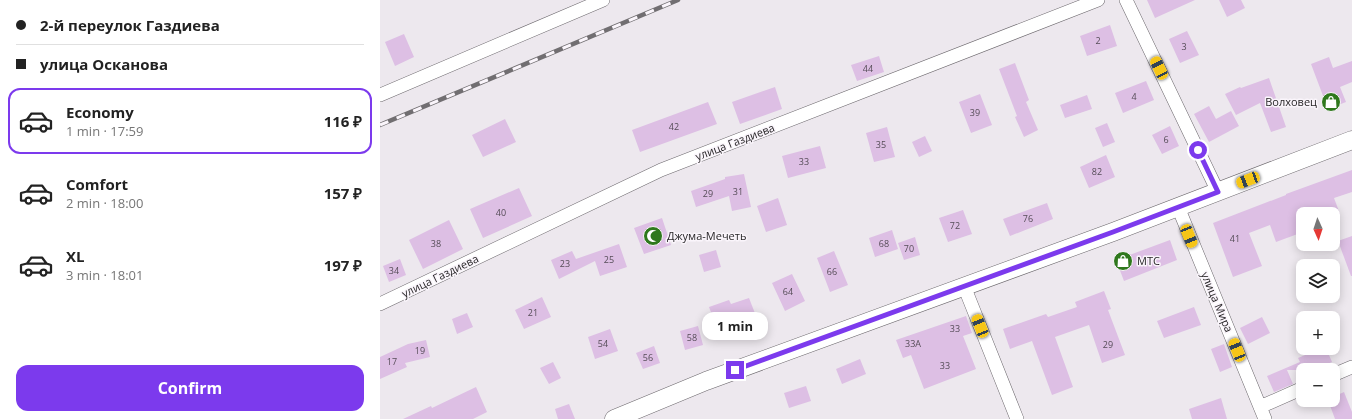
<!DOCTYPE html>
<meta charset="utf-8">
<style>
body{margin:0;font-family:"Open Sans",sans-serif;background:#f6f6f6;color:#222;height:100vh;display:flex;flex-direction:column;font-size:15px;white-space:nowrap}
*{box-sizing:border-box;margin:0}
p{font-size:13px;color:#767676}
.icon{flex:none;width:22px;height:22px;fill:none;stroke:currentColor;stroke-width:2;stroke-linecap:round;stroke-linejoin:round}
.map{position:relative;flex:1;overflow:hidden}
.drawer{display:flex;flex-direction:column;background:#fff;width:380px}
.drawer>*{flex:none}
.hud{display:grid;align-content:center;height:88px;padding:0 16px;background:#fff}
.needle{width:26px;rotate:177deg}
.buttons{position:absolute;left:916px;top:207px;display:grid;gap:8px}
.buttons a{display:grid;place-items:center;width:44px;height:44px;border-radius:8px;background:#fff;box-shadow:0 2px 10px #0003;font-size:20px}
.end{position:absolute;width:18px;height:18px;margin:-9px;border:5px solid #7c3aed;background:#fff;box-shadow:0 0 0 2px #fff}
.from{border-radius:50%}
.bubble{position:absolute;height:28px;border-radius:12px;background:#fff;box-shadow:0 2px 10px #0003;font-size:13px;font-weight:700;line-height:28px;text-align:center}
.car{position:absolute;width:12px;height:24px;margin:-12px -6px;border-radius:5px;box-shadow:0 0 3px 1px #0007;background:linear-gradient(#f5c518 24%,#345 0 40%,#f5c518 0 76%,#345 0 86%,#f5c518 0)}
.hud b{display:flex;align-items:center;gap:14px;height:38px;font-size:15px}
.hud b+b{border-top:1px solid #e0e0e0}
.hud i{width:10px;height:10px;background:#222}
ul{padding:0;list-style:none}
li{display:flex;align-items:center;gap:12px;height:66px;margin:0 8px 6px;padding:0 8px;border:2px solid transparent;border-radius:12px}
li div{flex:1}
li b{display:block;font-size:15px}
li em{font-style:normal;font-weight:700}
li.selected{border-color:#7c3aed}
li>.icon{width:36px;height:36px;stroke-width:1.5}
.cta{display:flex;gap:8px;margin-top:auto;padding:8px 16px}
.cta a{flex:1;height:46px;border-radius:12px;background:#7c3aed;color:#fff;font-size:16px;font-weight:700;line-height:46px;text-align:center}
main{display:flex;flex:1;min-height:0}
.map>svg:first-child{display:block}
</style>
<main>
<section class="drawer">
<div class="hud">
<b><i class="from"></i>2-й переулок Газдиева</b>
<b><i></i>улица Осканова</b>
</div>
<ul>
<li class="selected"><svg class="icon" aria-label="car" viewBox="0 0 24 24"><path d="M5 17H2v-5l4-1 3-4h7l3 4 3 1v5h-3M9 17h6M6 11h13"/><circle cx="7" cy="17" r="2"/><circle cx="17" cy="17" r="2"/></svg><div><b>Economy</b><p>1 min · 17:59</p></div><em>116 ₽</em></li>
<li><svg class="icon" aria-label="car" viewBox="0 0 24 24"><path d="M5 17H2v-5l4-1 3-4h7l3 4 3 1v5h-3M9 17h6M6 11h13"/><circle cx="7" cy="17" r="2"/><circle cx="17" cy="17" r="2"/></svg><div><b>Comfort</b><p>2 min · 18:00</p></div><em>157 ₽</em></li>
<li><svg class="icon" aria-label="car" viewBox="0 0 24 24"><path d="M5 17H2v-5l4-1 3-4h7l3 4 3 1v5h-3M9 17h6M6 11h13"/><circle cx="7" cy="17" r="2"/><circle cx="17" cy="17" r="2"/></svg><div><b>XL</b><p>3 min · 18:01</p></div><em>197 ₽</em></li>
</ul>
<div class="cta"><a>Confirm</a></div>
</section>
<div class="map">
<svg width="972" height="419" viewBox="0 0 972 419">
<rect width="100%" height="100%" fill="#ede8ee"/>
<path fill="#ddbfe4" d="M 767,0 L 815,0 L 775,18 Z
M 839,0 L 861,0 L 865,8 L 847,17 Z
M 730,25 L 737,46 L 707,56 L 700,36 Z
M 807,31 L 819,55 L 800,63 L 789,39 Z
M 24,34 L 34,57 L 15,66 L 5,42 Z
M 499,56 L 504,72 L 477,81 L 471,65 Z
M 949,57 L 953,68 L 972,61 L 972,82 L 960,87 L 966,102 L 948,109 L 931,64 Z
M 635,63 L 649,100 L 646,102 L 658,130 L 644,137 L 635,117 L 637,116 L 619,69 Z
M 889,78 L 906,127 L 891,132 L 880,103 L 856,115 L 845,94 L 860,87 L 861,88 Z
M 766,81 L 774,100 L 743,113 L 735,93 Z
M 395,87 L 402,109 L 360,124 L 352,102 Z
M 600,94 L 612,125 L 591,133 L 579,102 Z
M 707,95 L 712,109 L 685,118 L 680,105 Z
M 328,102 L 337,124 L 260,152 L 252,130 Z
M 829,106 L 836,119 L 851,111 L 859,126 L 829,142 L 814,114 Z
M 125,119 L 136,142 L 103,157 L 92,135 Z
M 727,123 L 735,142 L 723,147 L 715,128 Z
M 790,126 L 799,146 L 782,154 L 772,135 Z
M 507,127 L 515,157 L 494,162 L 486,133 Z
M 545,136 L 552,151 L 539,157 L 532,142 Z
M 440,146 L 446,168 L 408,178 L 402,156 Z
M 726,155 L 735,177 L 709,188 L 700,167 Z
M 972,170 L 972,192 L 954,198 L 960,214 L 923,214 L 923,232 L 896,242 L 890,225 L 869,233 L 882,266 L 853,277 L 833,223 L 906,195 L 906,194 Z
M 364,174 L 371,207 L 352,211 L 349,196 L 316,207 L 311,191 L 345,179 L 345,177 Z
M 139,188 L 152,216 L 103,238 L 90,209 Z
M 398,198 L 407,225 L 386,232 L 377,206 Z
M 667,203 L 673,219 L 630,236 L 623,219 Z
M 583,210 L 592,234 L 568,242 L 559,218 Z
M 282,218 L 291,245 L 264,254 L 254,228 Z
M 69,220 L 83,249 L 43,269 L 29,240 Z
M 512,230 L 518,249 L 495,257 L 489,238 Z
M 972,236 L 972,276 L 971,276 L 958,241 Z
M 535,237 L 540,255 L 524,260 L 518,243 Z
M 790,240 L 797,260 L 744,281 L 736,260 Z
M 239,244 L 247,267 L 220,276 L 215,261 L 179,279 L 171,260 L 192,251 L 196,259 Z
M 336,250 L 341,267 L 324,272 L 319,255 Z
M 454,251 L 468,285 L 450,292 L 437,258 Z
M 20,259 L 26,275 L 9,282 L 3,266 Z
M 412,274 L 425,301 L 405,311 L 392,283 Z
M 724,291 L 731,309 L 728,310 L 745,355 L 722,363 L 709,325 L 675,337 L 693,387 L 672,395 L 652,341 L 630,349 L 623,329 L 666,314 L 668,317 L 697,307 L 695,302 Z
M 162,297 L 171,317 L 144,329 L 135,310 Z
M 369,298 L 378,321 L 360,328 L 361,332 L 341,339 L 329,307 L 349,300 L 351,304 Z
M 814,307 L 821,325 L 784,338 L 777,321 Z
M 87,313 L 93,327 L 77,334 L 72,319 Z
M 586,316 L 592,333 L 583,336 L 596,369 L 544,389 L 531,355 L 523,358 L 516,340 Z
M 882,317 L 890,333 L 868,344 L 860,328 Z
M 318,326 L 323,345 L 305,350 L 300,331 Z
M 230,329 L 238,351 L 215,359 L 208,337 Z
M 46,340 L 50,357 L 25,363 L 27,367 L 0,379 L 0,357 L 28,344 Z
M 844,344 L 852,367 L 840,372 L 831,349 Z
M 274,346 L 280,363 L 263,369 L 256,353 Z
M 942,348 L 946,348 L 952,362 L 933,370 L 907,370 L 913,384 L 894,392 L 887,376 L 920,362 L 918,358 Z
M 480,359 L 486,374 L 462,384 L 456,369 Z
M 173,362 L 181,378 L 169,384 L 160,368 Z
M 426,386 L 431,401 L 409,408 L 404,393 Z
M 96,387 L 107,412 L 93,419 L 23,419 L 51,406 L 52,408 Z
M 964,392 L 972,412 L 972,419 L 955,419 L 948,400 L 953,400 L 953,397 Z
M 841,398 L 847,419 L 812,419 L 809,409 Z
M 189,404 L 195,419 L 178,419 L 175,409 Z"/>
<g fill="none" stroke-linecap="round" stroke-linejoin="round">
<defs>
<path id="minor" d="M 746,0 L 838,192
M 0,95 L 223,0
M 798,207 L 885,419
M 584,286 L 637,419
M 0,304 L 281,170 L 718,0
M 953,375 L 972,367
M 880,407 L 923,388"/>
<path id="secondary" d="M 234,419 L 326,381 L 733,232 L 972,140"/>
</defs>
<use href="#minor" stroke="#6c686d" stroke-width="14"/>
<use href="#secondary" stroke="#6c686d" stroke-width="19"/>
<use href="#minor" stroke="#fff" stroke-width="13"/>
<use href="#secondary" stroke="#fff" stroke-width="18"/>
<defs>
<path id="rail" d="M 0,125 L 298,0"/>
</defs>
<use href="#rail" stroke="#716e71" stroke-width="4.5"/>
<use href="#rail" stroke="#faf5fb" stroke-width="3" stroke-dasharray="9" stroke-linecap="butt"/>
</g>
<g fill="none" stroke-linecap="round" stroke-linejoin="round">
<path stroke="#7c3aed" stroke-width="5" d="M 355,370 L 733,232 L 838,192 L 818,150"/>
</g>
<defs>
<symbol id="shop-disc" viewBox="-11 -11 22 22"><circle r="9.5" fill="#2f781d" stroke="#faf5fb"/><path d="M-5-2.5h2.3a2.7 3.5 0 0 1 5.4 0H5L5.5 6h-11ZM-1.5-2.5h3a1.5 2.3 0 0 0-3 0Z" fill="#fff"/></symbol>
<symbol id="mosque-disc" viewBox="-11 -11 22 22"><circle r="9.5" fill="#2f781d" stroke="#faf5fb"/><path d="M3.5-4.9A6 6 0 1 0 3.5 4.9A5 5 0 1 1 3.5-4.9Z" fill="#fff"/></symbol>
</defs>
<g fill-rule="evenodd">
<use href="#shop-disc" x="940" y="91" width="22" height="22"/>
<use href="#mosque-disc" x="262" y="225" width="22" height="22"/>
<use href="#shop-disc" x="732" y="250" width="22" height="22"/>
</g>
<g text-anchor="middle" stroke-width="3" stroke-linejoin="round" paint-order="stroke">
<g font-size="9" fill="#554c57">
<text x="718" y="44">2</text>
<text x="804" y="50">3</text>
<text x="488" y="72">44</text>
<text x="754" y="100">4</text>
<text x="595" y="116">39</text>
<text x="294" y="130">42</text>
<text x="786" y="143">6</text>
<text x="501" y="148">35</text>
<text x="424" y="165">33</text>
<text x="717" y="175">82</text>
<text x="358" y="195">31</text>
<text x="328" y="197">29</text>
<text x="121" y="216">40</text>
<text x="648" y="222">76</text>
<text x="575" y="229">72</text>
<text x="855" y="242">41</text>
<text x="56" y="247">38</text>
<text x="504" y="247">68</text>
<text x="529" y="252">70</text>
<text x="229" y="263">25</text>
<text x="185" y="267">23</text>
<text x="14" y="274">34</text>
<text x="452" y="275">66</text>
<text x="408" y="295">64</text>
<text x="153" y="316">21</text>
<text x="575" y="332">33</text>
<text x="312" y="341">58</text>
<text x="223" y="347">54</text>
<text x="533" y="347">33А</text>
<text x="728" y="348">29</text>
<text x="40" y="354">19</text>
<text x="268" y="361">56</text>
<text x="12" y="365">17</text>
<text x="565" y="369">33</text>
</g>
<g font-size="11" fill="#282628" stroke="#faf5fb" text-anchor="start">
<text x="937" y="106" text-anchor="end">Волховец</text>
<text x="287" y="240">Джума-Мечеть</text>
<text x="757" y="265">МТС</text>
</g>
<g font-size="11" fill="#282628" stroke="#faf5fb">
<text transform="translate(355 142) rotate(-21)" y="4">улица Газдиева</text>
<text transform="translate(60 276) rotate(-26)" y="4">улица Газдиева</text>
<text transform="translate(837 302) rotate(67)" y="4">улица Мира</text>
</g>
</g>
</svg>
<div class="buttons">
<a><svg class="needle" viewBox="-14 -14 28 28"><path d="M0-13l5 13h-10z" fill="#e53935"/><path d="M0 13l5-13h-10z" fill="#767676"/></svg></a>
<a><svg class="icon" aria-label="layers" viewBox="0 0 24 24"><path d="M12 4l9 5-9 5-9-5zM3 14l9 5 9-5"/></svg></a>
<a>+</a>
<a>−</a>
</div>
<i class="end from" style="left:818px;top:150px"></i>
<i class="end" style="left:355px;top:370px"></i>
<div class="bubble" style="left:322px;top:312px;width:66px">1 min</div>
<i class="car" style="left:779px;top:68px;rotate:334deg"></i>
<i class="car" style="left:868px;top:180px;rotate:249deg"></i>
<i class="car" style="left:809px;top:236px;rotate:158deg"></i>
<i class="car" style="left:600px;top:326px;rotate:338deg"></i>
<i class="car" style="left:857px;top:350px;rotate:338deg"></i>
</div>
</main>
